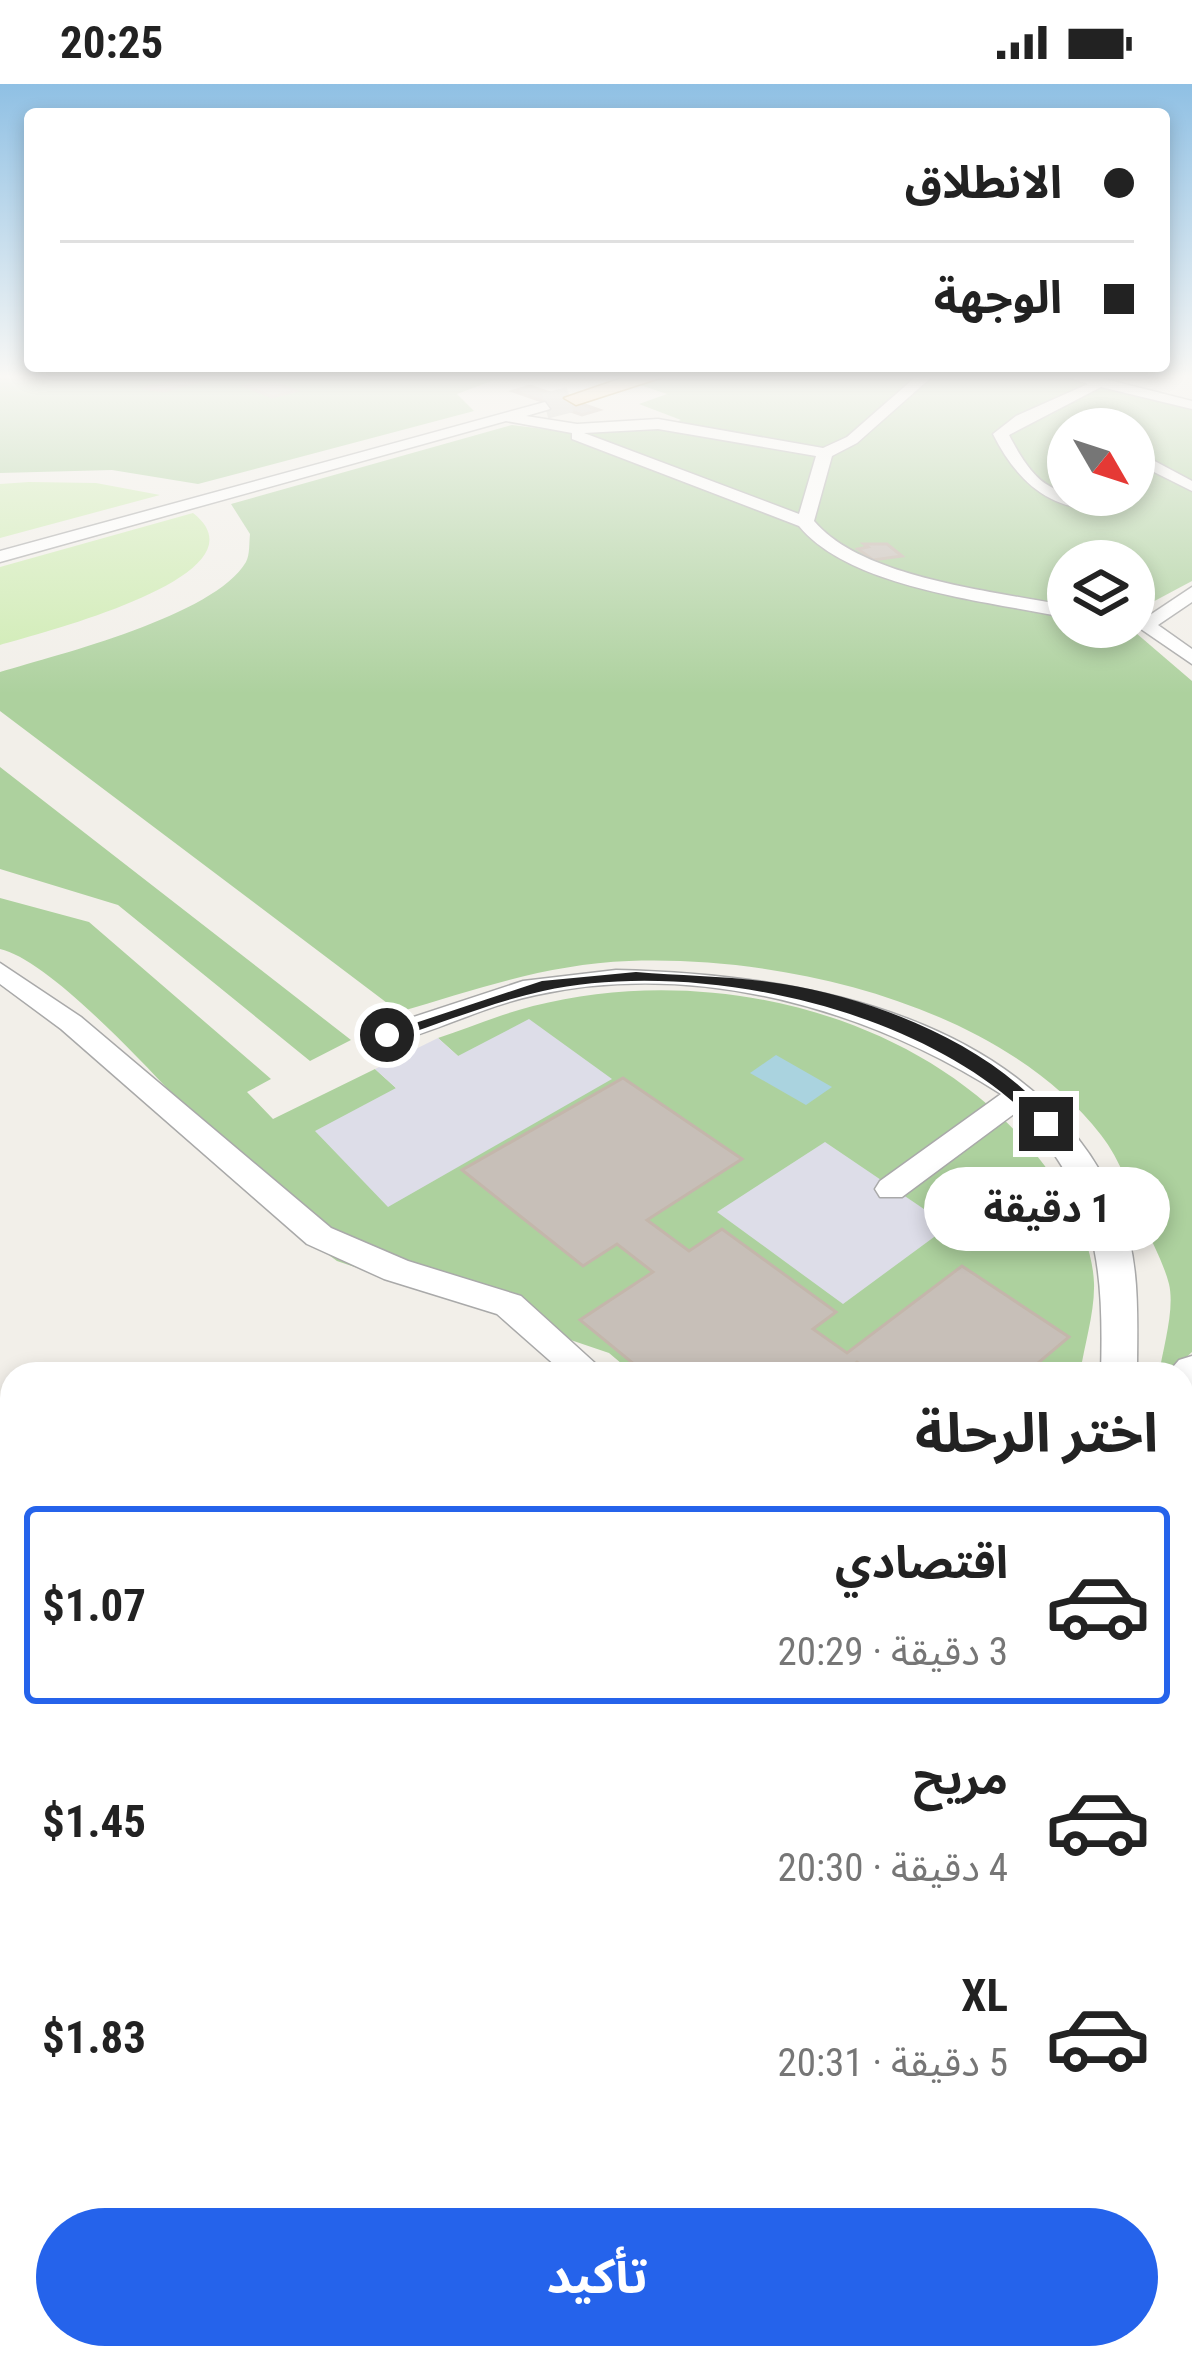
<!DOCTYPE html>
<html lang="ar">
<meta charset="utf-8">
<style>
body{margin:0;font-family:"Roboto Condensed","Noto Sans Arabic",sans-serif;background:#f2f2f2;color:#222;direction:rtl;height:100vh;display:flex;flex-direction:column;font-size:45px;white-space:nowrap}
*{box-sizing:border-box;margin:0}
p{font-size:39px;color:#767676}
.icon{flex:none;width:66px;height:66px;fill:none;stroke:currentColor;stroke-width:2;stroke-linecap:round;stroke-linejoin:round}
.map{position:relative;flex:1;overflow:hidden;direction:ltr}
.drawer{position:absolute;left:0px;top:1278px;width:1194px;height:1008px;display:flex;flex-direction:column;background:#fff;border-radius:36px 36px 0 0;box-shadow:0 6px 18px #0003;direction:rtl}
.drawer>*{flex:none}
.hud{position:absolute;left:24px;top:24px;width:1146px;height:264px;border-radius:12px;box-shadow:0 6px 18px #0003;direction:rtl;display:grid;align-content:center;height:264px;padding:0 36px;background:#fff}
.needle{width:78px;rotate:129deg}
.tools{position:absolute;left:1047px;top:324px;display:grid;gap:24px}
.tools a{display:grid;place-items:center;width:108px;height:108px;border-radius:50%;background:#fff;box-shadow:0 6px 18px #0003;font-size:60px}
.end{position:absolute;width:54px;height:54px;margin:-27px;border:15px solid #222;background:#fff;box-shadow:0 0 0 6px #fff}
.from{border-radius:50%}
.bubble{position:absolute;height:84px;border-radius:42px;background:#fff;box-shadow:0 6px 18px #0003;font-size:39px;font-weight:700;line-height:84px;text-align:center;direction:rtl}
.hud b{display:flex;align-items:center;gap:42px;height:114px;font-size:45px}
.hud b+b{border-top:3px solid #e0e0e0}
.hud i{width:30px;height:30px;background:#222}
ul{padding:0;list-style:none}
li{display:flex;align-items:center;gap:36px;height:198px;margin:0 24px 18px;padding:0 12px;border:6px solid transparent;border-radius:12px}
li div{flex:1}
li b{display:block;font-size:45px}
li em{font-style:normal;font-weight:700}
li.on{border-color:#2563eb}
li>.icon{width:108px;height:108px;stroke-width:1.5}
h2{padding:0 36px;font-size:54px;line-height:144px}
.button{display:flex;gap:24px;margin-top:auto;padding:24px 36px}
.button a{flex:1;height:138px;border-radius:72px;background:#2563eb;color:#fff;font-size:48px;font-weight:700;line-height:138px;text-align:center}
.status{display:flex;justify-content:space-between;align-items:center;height:84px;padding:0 60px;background:#fff;direction:ltr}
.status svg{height:33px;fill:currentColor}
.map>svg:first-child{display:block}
</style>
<div class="status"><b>20:25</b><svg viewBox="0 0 49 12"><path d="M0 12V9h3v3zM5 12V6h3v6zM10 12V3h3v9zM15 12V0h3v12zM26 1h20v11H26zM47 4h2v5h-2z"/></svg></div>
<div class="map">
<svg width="1192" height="2286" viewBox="0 0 1192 2286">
<rect width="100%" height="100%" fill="#f2efe9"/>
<path fill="#cdebb0" d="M 29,398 L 96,399 L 160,411 L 0,454 L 0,400 Z
M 193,429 C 274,492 32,551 0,561 L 0,483 Z"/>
<path fill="#add19e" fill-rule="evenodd" d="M 0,290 L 510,290 L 457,310 L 474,327 L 198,400 L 112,386 L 0,389 Z
M 607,290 L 1065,290 L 1192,321 L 1192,497 L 1147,521 L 1136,549 L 1192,597 L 1192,1268 L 1168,1290 L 1159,1290 C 1163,1264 1175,1225 1169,1200 C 1164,1180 1152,1159 1145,1141 C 1133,1112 1120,1075 1101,1051 C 1001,921 784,871 629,877 C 548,880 476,905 399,928 L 0,627 L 0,588 C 60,570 214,532 246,478 C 250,471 249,458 250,450 L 231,420 L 512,341 L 568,348 L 660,344 L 681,336 L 639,320 L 667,310 ZM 1068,345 L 1134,345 L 1134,411 L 1068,411 ZM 1068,477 L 1134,477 L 1134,543 L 1068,543 Z
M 0,683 L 351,956 L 310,977 L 118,821 L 0,785 Z
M 0,814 L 89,838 L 271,995 L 247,1008 L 273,1035 L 375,985 L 396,1004 L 458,972 L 438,954 C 469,944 501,930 533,922 C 704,878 912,926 1028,1061 C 1060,1098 1092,1149 1094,1199 C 1095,1228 1084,1262 1080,1290 L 634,1290 L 609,1269 L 337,1177 L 300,1150 C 241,1089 69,880 0,865 Z
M 1192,1542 L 1192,2286 L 926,2286 L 928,2274 L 1182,2274 L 1182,1551 Z"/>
<path fill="#dddde8" d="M 529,935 L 612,995 L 388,1123 L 315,1047 L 396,1004 L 375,985 L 438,954 L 458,972 Z
M 825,1058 L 949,1142 L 843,1220 L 717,1128 Z"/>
<path fill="#aad3df" d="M 776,971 L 832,1003 L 806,1021 L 750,989 Z"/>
<path fill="#c7bfb8" stroke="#c4b6ab" stroke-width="3" d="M 207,291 L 214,293 L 164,307 L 143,304 Z
M 255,299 L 279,300 L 296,307 L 272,313 L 245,302 Z
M 530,302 L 599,326 L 582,331 L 513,307 Z
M 864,460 L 887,460 L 902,472 L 873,476 L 858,465 L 868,463 Z
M 623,994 L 742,1075 L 647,1136 L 689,1167 L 722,1145 L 836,1228 L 813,1245 L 847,1269 L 962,1182 L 1069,1253 L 1025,1290 L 874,1290 L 857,1278 L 841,1290 L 786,1290 L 777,1283 L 768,1290 L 646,1290 L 580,1236 L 653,1188 L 617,1160 L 583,1182 L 462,1086 Z"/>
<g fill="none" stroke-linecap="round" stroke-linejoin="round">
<path stroke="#c8c6c1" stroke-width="26" stroke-dasharray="26 14" stroke-linecap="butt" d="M 545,322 L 576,314"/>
<defs>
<path id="minor" d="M 919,290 L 935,290 L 857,359 L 832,372 L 814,437 C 863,495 995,507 1068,522 L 1068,534 C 989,517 851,505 799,442 L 572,355 L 572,349 L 506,337 L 0,478 L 0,467 L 545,318 L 550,325 L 526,332 L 577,340 L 658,335 L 823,364 L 847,353 ZM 658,345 L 816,372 L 799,430 L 584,349 Z
M 1059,290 L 1085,290 L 1192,317 L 1192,325 L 1101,303 L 1009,351 C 1041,413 1060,411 1119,411 L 1115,423 C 1056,433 1018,400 993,350 L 1016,332 L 1088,300 Z
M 1134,366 L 1192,397 L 1192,407 L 1134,378 Z
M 1192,503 L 1192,518 L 1158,541 L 1192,565 L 1192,580 L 1135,541 Z
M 0,879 L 81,933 L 331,1144 L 408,1177 L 521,1212 L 607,1290 L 565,1290 L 497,1230 L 384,1195 L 307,1160 L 61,945 L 0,900 Z
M 616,886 C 804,890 1039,932 1120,1127 C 1141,1177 1137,1237 1137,1290 L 1101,1290 C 1104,1180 1097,1108 1018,1027 L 902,1113 L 880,1113 L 875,1105 L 880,1097 L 1001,1010 C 867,924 696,876 536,911 C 484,922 438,947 387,960 L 373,951 L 377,945 L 523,897 Z
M 1192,1272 L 1192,1307 L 1182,1310 L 1182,1290 L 1167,1290 L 1179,1276 Z
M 1192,1346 L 1192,1383 L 1182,1386 L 1182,1349 Z"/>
<path id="primary" d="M 634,290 L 672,290 L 576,321 L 564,314 Z"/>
</defs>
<use href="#minor" stroke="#a9a9a9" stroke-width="3"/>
<use href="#primary" stroke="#a06b00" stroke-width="3"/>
<use href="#minor" fill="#fff" fill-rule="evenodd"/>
<use href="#primary" fill="#fcd6a4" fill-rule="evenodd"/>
</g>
<linearGradient id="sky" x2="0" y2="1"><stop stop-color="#8fc0e4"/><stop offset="0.48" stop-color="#f9f8f5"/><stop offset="1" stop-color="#f9f8f5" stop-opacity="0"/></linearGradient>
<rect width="1192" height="610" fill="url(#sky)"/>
<path fill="#222" d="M 636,888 C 684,892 735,892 783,900 C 876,915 997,962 1055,1040 L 1040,1044 C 933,925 696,873 543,907 C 492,918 442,939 393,955 L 379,951 L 542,897 Z"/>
</svg>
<div class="tools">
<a><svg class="needle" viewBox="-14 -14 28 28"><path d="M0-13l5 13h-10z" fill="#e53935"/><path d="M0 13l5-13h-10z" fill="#767676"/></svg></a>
<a><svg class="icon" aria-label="layers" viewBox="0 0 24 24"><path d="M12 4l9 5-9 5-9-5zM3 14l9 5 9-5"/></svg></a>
</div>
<i class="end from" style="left:387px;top:951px"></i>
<i class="end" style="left:1046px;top:1040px"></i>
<div class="bubble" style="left:924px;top:1083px;width:246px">1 دقيقة</div>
<div class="hud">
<b><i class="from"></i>الانطلاق</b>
<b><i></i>الوجهة</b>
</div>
<section class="drawer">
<h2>اختر الرحلة</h2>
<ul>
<li class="on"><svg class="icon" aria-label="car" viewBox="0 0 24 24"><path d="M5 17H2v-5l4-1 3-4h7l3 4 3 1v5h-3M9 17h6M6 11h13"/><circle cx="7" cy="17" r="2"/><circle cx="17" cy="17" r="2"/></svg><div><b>اقتصادي</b><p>3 دقيقة · 20:29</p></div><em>$1.07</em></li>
<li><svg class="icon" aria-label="car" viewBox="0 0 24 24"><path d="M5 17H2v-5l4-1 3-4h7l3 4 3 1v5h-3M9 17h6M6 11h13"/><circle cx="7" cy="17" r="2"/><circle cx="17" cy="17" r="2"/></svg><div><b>مريح</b><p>4 دقيقة · 20:30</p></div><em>$1.45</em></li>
<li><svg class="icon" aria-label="car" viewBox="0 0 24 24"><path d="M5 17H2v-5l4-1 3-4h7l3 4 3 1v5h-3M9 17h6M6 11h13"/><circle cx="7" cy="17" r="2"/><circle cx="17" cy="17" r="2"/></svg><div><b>XL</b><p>5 دقيقة · 20:31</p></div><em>$1.83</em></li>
</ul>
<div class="button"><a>تأكيد</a></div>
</section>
</div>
